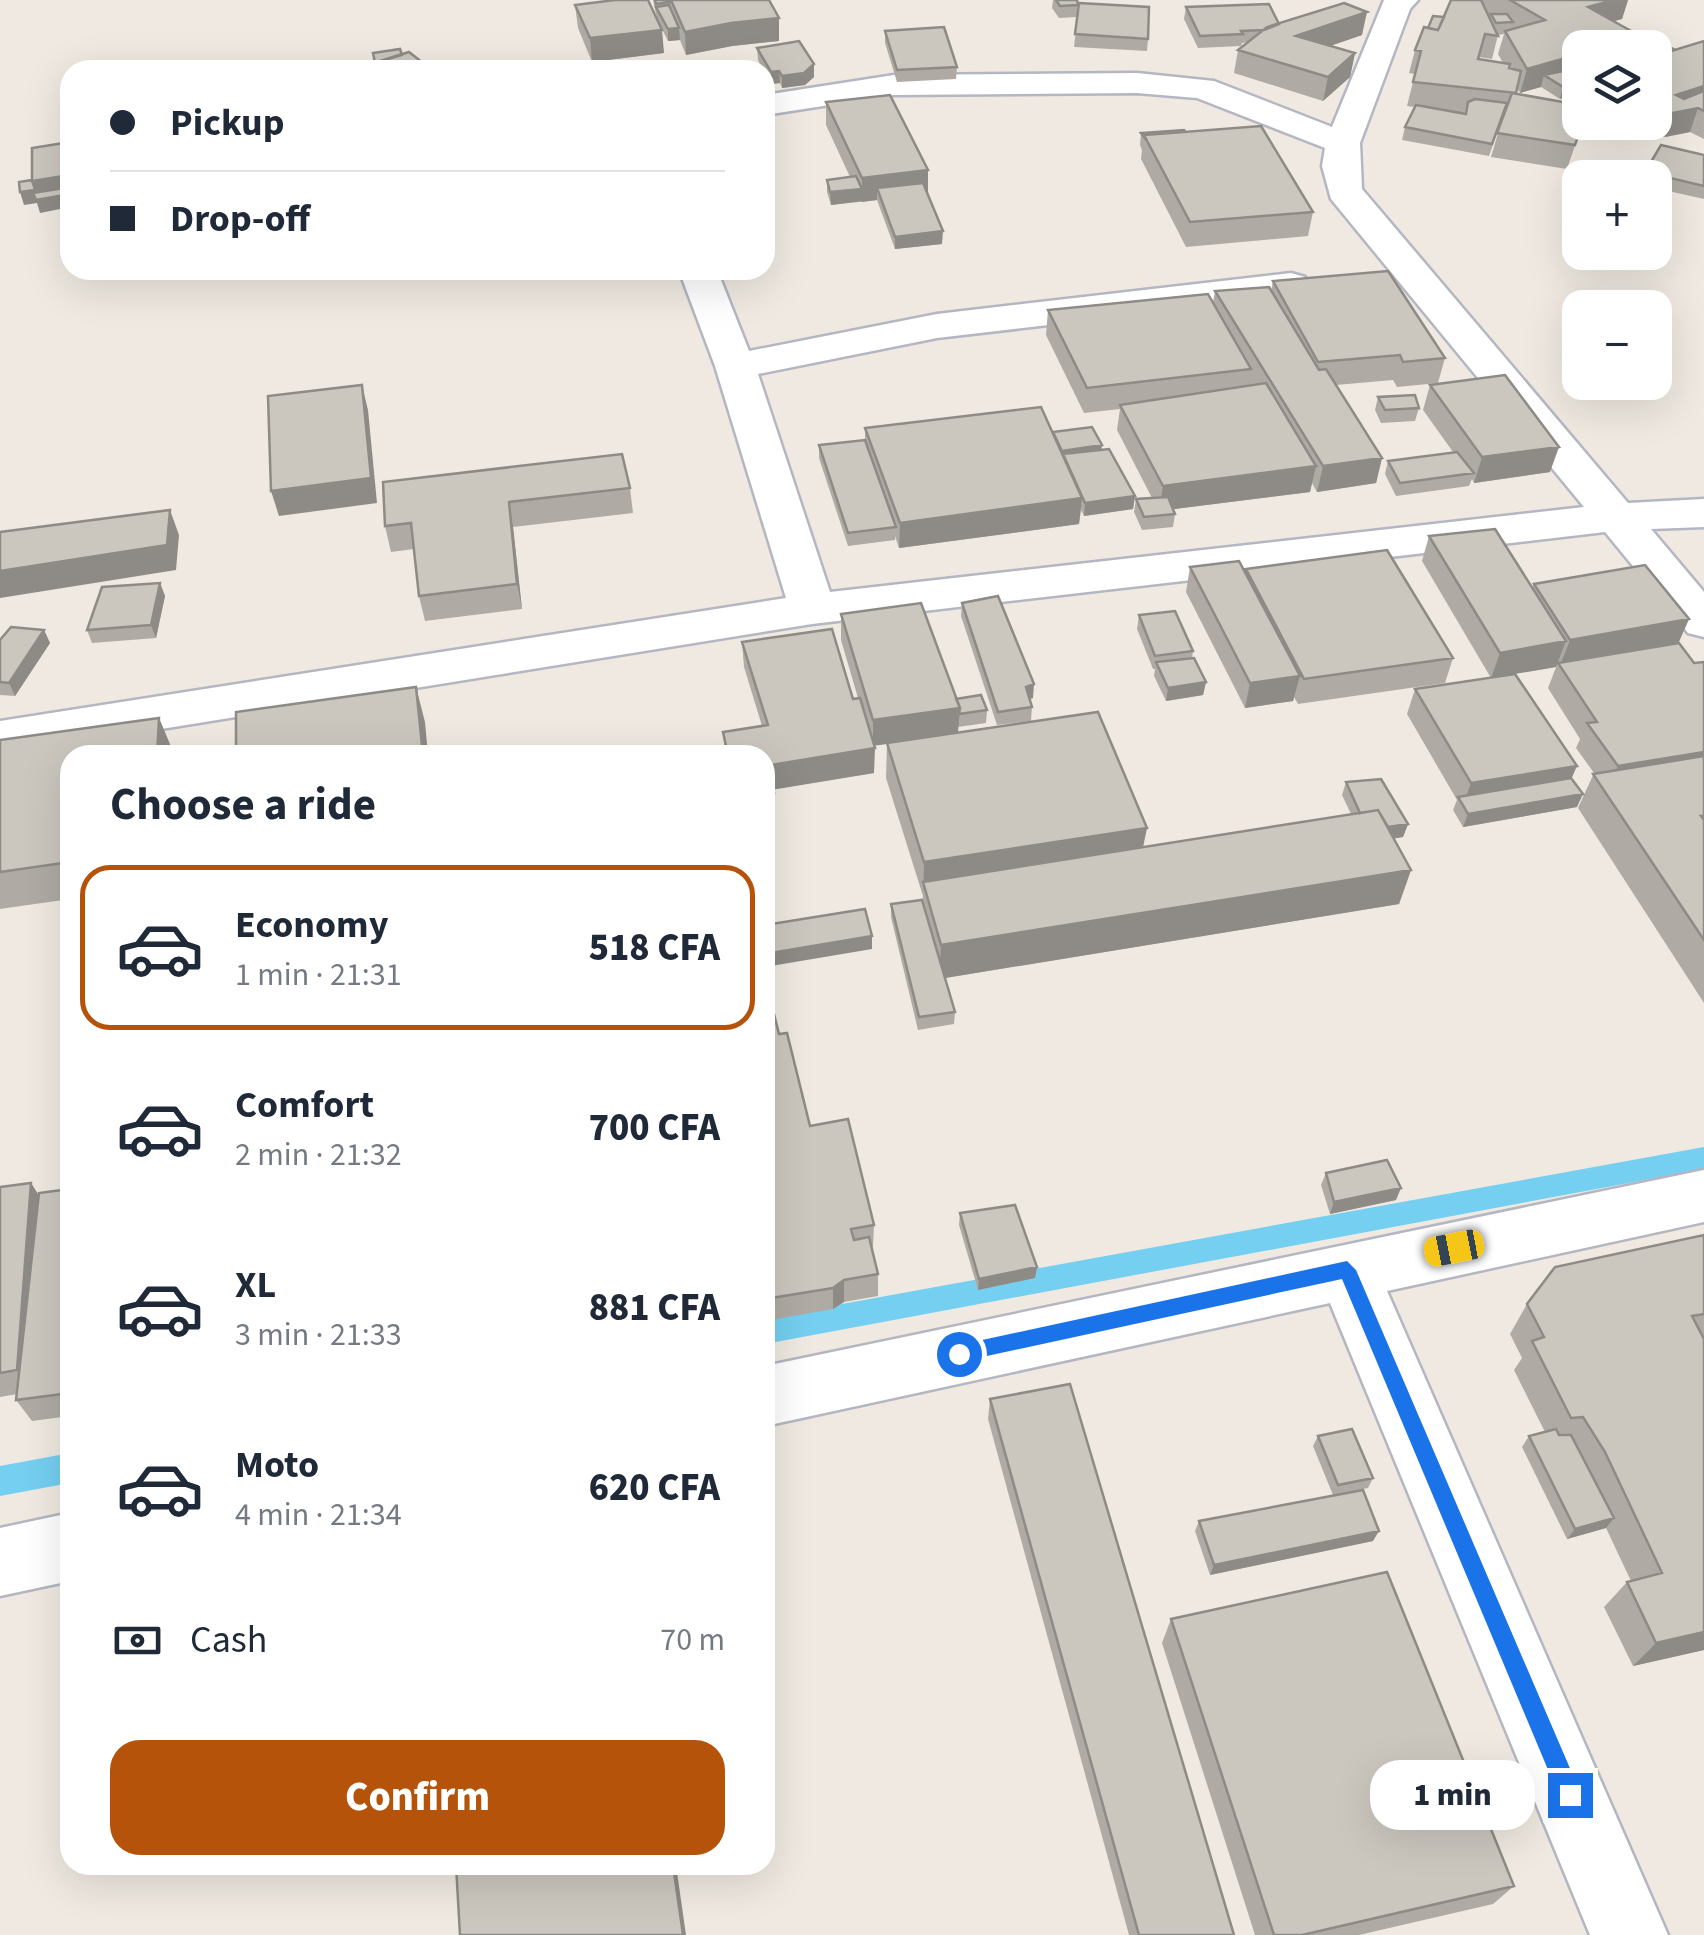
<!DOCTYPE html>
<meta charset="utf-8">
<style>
body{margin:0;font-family:"Source Sans 3",sans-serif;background:#f6f6f7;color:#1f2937;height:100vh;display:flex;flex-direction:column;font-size:38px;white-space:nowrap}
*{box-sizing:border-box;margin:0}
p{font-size:32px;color:#747a83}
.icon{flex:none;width:55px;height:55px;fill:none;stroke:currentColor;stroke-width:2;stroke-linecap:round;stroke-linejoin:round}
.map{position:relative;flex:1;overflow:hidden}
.panel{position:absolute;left:60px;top:745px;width:715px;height:1130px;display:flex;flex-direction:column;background:#fff;border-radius:30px;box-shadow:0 10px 40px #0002}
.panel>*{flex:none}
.hud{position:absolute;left:60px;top:60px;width:715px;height:220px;border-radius:30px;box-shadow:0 10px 40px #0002;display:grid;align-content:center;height:220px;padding:0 50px;background:#fff}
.buttons{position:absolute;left:1562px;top:30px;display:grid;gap:20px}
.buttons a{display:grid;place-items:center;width:110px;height:110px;border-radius:20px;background:#fff;box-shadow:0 10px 40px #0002;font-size:50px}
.end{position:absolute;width:45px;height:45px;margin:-22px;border:12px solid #1a73e8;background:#fff;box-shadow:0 0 0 5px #fff}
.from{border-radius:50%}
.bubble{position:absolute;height:70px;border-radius:30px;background:#fff;box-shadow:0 10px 40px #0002;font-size:32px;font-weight:800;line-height:70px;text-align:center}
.car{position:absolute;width:30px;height:60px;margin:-30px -15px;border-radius:12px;box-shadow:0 0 8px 2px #0007;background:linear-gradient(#f5c518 24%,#345 0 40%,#f5c518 0 76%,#345 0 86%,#f5c518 0)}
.hud b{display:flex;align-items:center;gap:35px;height:95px;font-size:38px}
.hud b+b{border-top:2px solid #e0e1e3}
.hud i{width:25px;height:25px;background:#1f2937}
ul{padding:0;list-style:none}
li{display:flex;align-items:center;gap:30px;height:165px;margin:0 20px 15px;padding:0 30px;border:5px solid transparent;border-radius:30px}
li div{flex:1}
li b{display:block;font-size:38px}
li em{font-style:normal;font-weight:800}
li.active{border-color:#b45309}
li>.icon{width:90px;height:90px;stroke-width:1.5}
h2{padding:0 50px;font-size:45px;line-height:120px}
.pay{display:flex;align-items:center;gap:25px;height:110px;padding:0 50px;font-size:38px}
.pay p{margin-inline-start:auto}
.button{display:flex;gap:20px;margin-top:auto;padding:20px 50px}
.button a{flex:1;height:115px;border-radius:30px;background:#b45309;color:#fff;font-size:40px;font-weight:800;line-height:115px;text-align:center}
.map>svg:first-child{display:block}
</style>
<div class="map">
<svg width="1704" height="1935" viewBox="0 0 1704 1935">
<rect width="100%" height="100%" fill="#efe9e1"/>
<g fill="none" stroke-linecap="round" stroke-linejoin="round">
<path fill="#75cff0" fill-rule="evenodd" d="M 1704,1147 L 1704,1169 L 765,1344 L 765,1318 Z
M 70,1453 L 70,1483 L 0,1496 L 0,1466 Z"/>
<defs>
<path id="street" d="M 1384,0 L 1418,0 L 1410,9 L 1360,143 L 1362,189 L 1628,503 L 1704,499 L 1704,527 L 1651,529 L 1704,592 L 1704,637 L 1688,633 L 1605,532 L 812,624 L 0,755 L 0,721 L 786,598 L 715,366 L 679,270 L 717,270 L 749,351 L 937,314 L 1291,273 L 1305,277 L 1310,285 L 1305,293 L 1291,297 L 937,338 L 758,374 L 830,592 L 1584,507 L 1331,199 L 1322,166 L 1325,148 L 1197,98 L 1137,93 L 894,95 L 765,115 L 765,95 L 894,75 L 1137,73 L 1214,81 L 1332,127 Z
M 1704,1170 L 1704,1222 L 1387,1291 L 1668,1935 L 1590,1935 L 1330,1303 L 765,1426 L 765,1366 Z
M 70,1513 L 70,1581 L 0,1596 L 0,1528 Z"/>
</defs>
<use href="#street" stroke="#b4b7c1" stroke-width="5"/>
<use href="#street" fill="#fff" fill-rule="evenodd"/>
</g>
<path fill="#afaba4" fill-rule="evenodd" d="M 653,0 L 769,0 L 779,18 L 779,41 L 732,46 L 686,55 L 680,40 L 668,41 L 657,19 Z
M 1053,0 L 1077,0 L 1077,17 L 1059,18 L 1052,8 Z
M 1451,0 L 1628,0 L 1622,19 L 1613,21 L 1633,32 L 1628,48 L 1580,48 L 1580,75 L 1560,99 L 1541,87 L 1520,93 L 1517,88 L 1516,93 L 1583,122 L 1567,169 L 1491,157 L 1503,116 L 1489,156 L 1402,140 L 1405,127 L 1415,107 L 1407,106 L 1415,74 L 1409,73 L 1415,50 L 1428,28 L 1444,17 ZM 1504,34 L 1498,54 L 1503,63 L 1479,59 L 1479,57 L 1492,59 L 1498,35 Z
M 1079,3 L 1148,39 L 1147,51 L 1074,47 Z
M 575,5 L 664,53 L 592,62 L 578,28 Z
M 1186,7 L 1279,24 L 1362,35 L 1330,46 L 1355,53 L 1350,77 L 1323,101 L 1234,73 L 1238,50 L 1248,42 L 1242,43 L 1241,46 L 1198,48 L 1184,19 Z
M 885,31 L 957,67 L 956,79 L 897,82 L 885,43 Z
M 1704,41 L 1704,139 L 1690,132 L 1665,137 L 1634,129 L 1636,122 L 1655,122 L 1655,48 L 1675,50 Z
M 757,48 L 814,77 L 805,85 L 782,88 L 780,83 L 771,84 L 765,73 L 765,70 L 763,70 L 758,60 Z
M 826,102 L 928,170 L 928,194 L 942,244 L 895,249 L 877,200 L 831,205 L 827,192 L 827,180 L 850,177 L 826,125 Z
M 1185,132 L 1313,212 L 1308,236 L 1186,247 L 1141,159 L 1142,150 L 1140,145 L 1141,133 Z
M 1704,155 L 1704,199 L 1655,188 L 1655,178 L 1643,178 L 1645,172 Z
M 1573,201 L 1580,202 L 1580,252 L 1636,252 L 1632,264 L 1565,256 L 1565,225 Z
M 1273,281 L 1445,358 L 1438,383 L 1397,387 L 1393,380 L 1336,385 L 1382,458 L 1376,483 L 1317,492 L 1312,483 L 1310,492 L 1173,509 L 1175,514 L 1173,527 L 1142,530 L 1134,512 L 1136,499 L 1152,498 L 1117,430 L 1120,409 L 1084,413 L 1046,335 L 1048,310 L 1213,302 L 1215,291 L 1271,291 Z
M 1430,385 L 1550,472 L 1474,483 L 1472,479 L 1469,486 L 1396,496 L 1385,474 L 1388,461 L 1453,452 L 1423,410 Z
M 1378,397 L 1419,408 L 1415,421 L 1381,423 L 1375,410 Z
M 865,428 L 1053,432 L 1101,450 L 1135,496 L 1133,509 L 1084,516 L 1081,510 L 1079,524 L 899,548 L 895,536 L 895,540 L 848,546 L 819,458 L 819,445 L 865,440 Z
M 383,482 L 630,488 L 633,513 L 513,527 L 522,609 L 425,621 L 419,596 L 414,549 L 391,552 L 385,526 Z
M 1429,536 L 1532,588 L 1534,584 L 1689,619 L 1678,643 L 1694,663 L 1704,662 L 1704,1003 L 1578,808 L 1594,773 L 1576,748 L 1580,739 L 1548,688 L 1558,662 L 1556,667 L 1500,676 L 1571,778 L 1577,807 L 1463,827 L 1453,810 L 1457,800 L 1407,714 L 1415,689 L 1491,678 L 1422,561 Z
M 1190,567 L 1245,573 L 1246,569 L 1453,658 L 1445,683 L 1298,704 L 1294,697 L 1293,701 L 1245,708 L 1186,592 Z
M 160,583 L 165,596 L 156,638 L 92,643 L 87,630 Z
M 962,603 L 1033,698 L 1030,699 L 1032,707 L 1031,721 L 997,725 L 961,616 Z
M 841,614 L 956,699 L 987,710 L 986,723 L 958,727 L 958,733 L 1143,847 L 1351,814 L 1342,795 L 1346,782 L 1408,824 L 1403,837 L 1394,838 L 1411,870 L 1399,904 L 945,978 L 955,1012 L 954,1024 L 918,1030 L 891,917 L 891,904 L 922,903 L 923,896 L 886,778 L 887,744 L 874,745 L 874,773 L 774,789 L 775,806 L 765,807 L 765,755 L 725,755 L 723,732 L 762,726 L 744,667 L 742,642 L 853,699 L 858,698 L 841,640 Z
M 1139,615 L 1193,651 L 1192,659 L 1206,682 L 1203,695 L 1166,701 L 1154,676 L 1155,669 L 1153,669 L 1137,629 Z
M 44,630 L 50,643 L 15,696 L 0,695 L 0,640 Z
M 159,718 L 174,754 L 70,755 L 70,899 L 0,909 L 0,740 Z
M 765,1012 L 779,1034 L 810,1126 L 874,1225 L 873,1247 L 872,1248 L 878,1274 L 878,1296 L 844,1302 L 833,1309 L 765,1321 Z
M 1326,1173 L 1396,1200 L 1330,1214 L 1321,1185 Z
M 31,1183 L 38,1195 L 70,1189 L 70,1416 L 32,1421 L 16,1400 L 17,1394 L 0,1397 L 0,1187 Z
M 960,1213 L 1037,1267 L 1035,1278 L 978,1290 L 959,1225 Z
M 1704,1235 L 1704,1650 L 1633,1666 L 1604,1607 L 1627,1582 L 1631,1581 L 1606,1528 L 1567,1539 L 1522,1447 L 1529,1436 L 1545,1432 L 1514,1370 L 1522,1358 L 1510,1334 L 1527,1304 Z
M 990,1399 L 1234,1935 L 1129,1935 L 988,1419 Z
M 1318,1436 L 1373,1478 L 1368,1488 L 1338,1494 L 1373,1541 L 1210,1575 L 1195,1531 L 1199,1521 L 1333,1495 L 1313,1446 Z
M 1171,1619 L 1514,1886 L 1493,1904 L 1359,1935 L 1255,1935 L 1162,1643 Z"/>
<path fill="#8e8b86" d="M 1614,0 L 1628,0 L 1622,19 L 1581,30 L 1588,7 Z
M 1367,12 L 1362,35 L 1292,59 L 1296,36 Z
M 779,18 L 779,41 L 732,46 L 686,55 L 685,32 L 731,23 Z
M 679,28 L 680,40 L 668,41 L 668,29 Z
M 662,30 L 664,53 L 592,62 L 590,38 Z
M 1633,32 L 1628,48 L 1600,48 L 1601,41 Z
M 1355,53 L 1350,77 L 1323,101 L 1328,77 Z
M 1580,54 L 1580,75 L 1556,82 L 1544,75 L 1541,87 L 1520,93 L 1527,69 Z
M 814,64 L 814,77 L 805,85 L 782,88 L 782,76 Z
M 779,71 L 780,83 L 771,84 L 771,72 Z
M 1580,82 L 1580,93 L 1560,99 L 1563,87 Z
M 1704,86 L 1704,106 L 1698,108 L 1690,132 L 1665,137 L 1673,113 L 1676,95 Z
M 928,170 L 928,194 L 877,188 L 877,200 L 862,202 L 862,178 Z
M 70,175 L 70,207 L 40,213 L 37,203 L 24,205 L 20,192 L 32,181 Z
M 862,189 L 862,201 L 831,205 L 830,192 Z
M 943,231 L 942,244 L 895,249 L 895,237 Z
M 362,385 L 368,410 L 377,503 L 279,516 L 271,491 Z
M 1102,445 L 1100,458 L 1065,463 L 1062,451 Z
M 1559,447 L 1550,472 L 1474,483 L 1482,457 Z
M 1382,458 L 1376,483 L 1317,492 L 1323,466 Z
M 1316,466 L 1310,492 L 1159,511 L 1163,486 Z
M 1135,496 L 1133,509 L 1084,516 L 1085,503 Z
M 1082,498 L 1079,524 L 899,548 L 900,523 Z
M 509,502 L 513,527 L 522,609 L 517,584 Z
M 170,510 L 179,535 L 176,570 L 0,598 L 0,571 Z
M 160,583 L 165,596 L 156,638 L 151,625 Z
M 1689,619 L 1678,644 L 1560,665 L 1570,640 Z
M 44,630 L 50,643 L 15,696 L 9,683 Z
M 1566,641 L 1556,667 L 1491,678 L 1500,653 Z
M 1300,676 L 1293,701 L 1245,708 L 1250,683 Z
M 1206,682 L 1203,695 L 1166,701 L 1168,688 Z
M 1034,684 L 1033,698 L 1024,700 L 1026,687 Z
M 416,687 L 425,722 L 428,755 L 423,755 Z
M 960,708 L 958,733 L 873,746 L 873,720 Z
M 159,718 L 174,754 L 173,755 L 157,755 Z
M 875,748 L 874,773 L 765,791 L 765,766 Z
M 1704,752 L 1704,775 L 1606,791 L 1618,766 Z
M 1577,766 L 1566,791 L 1463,805 L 1471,783 Z
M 1583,794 L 1577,807 L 1463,827 L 1468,814 Z
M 1408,824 L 1403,837 L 1364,844 L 1368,831 Z
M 1147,828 L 1140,862 L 923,882 L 923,897 L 924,862 Z
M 1411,870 L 1399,904 L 939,979 L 941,945 Z
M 872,936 L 872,949 L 765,967 L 765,954 Z
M 31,1183 L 45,1205 L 33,1391 L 17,1370 Z
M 1401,1188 L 1396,1200 L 1330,1214 L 1334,1202 Z
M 1037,1267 L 1035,1278 L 978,1290 L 979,1279 Z
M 844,1280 L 844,1302 L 833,1309 L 833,1288 Z
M 1614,1518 L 1606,1528 L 1567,1539 L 1575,1529 Z
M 1379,1531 L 1373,1541 L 1210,1575 L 1214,1565 Z
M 1704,1632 L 1704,1650 L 1633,1666 L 1656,1643 Z
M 673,1865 L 676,1865 L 686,1935 L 683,1935 Z"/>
<path fill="#cbc7bf" stroke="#8e8b86" stroke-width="2.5" d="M 615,0 L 648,0 L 662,30 L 590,38 L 575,5 Z
M 655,0 L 670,0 L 670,2 L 656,4 Z
M 671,0 L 769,0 L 779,18 L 731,23 L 685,32 Z
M 1056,0 L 1077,0 L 1078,5 L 1060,6 Z
M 1451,0 L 1481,0 L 1498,36 L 1485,34 L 1478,59 L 1510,64 L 1509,68 L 1521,71 L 1516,93 L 1413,82 L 1421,51 L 1415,50 L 1424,27 L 1438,30 Z
M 1510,0 L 1614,0 L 1588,7 L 1633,32 L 1601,41 L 1610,46 L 1604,48 L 1580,48 L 1580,54 L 1527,69 L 1505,31 L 1545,20 Z
M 1079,3 L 1149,7 L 1148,39 L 1075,34 Z
M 1344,3 L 1367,12 L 1296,36 L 1355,53 L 1328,77 L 1238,50 L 1267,27 Z
M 1269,4 L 1279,24 L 1264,30 L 1241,31 L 1243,34 L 1200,36 L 1186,7 Z
M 669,5 L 679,28 L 668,29 L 656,7 Z
M 1491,14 L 1507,14 L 1513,22 L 1496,23 Z
M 1433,16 L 1444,17 L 1438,30 L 1428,28 Z
M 944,27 L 957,67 L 897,70 L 885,31 Z
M 799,41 L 814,64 L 804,73 L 782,76 L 779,71 L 771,72 L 757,48 Z
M 1704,41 L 1704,86 L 1676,95 L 1684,99 L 1704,91 L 1704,111 L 1698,108 L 1673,113 L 1655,109 L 1655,101 L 1665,97 L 1655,92 L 1655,56 Z
M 1662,43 L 1675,50 L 1655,56 L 1655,48 L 1646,48 Z
M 400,49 L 402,55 L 375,63 L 373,53 Z
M 409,52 L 432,70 L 351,70 Z
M 569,66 L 571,70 L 541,70 Z
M 1568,70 L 1580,77 L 1580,82 L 1563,87 L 1544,75 Z
M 1512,93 L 1580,105 L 1580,122 L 1583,122 L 1575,145 L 1497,133 Z
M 890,95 L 928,170 L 862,178 L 826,102 Z
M 1475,99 L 1507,103 L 1492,144 L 1405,127 L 1416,105 L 1466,114 L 1468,102 Z
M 1261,126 L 1313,212 L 1190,222 L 1144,135 Z
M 1184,130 L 1185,132 L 1144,135 L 1144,137 L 1141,133 Z
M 70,142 L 70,175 L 32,181 L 32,148 Z
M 1661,145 L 1704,155 L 1704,186 L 1645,172 Z
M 1591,173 L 1620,178 L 1590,178 Z
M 856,176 L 862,189 L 830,192 L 827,180 Z
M 32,180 L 35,190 L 20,192 L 19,182 Z
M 923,183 L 943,231 L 895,237 L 877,188 Z
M 70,187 L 70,194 L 36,200 L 33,193 Z
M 1573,201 L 1580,202 L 1580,232 L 1573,231 Z
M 1388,271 L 1445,358 L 1403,362 L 1400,355 L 1318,362 L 1273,281 Z
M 1269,287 L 1319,370 L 1326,369 L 1382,458 L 1323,466 L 1215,291 Z
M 1208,294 L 1251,369 L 1087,388 L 1048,310 Z
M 1505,375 L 1559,447 L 1482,457 L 1430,385 Z
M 1266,383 L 1316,466 L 1163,486 L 1120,405 Z
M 362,385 L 371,478 L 271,491 L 268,396 Z
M 1415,395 L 1419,408 L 1385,410 L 1378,397 Z
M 1041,407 L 1082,498 L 900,523 L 865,428 Z
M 1092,427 L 1102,445 L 1062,451 L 1053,432 Z
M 865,440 L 896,527 L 848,533 L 819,445 Z
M 1109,449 L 1135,496 L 1085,503 L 1063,454 Z
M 1457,452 L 1474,473 L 1400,483 L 1388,461 Z
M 622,454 L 630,488 L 509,502 L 517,584 L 419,596 L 411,523 L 385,526 L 383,482 Z
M 1168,497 L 1175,514 L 1144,517 L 1136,499 Z
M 170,510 L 167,545 L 0,571 L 0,532 Z
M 1495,529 L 1566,641 L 1500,653 L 1429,536 Z
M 1387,550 L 1453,658 L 1304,679 L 1246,569 Z
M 1239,561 L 1300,676 L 1250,683 L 1190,567 Z
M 1645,565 L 1689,619 L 1570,640 L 1534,584 Z
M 160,583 L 151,625 L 87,630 L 102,587 Z
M 998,596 L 1034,684 L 1026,687 L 1032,707 L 998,712 L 962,603 Z
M 921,603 L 960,708 L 873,720 L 841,614 Z
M 1175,611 L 1193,651 L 1155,656 L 1139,615 Z
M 11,627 L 44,630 L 9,683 L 0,682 L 0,640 Z
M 832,629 L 853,699 L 860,698 L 875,748 L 765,766 L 765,755 L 728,755 L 723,732 L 768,725 L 742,642 Z
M 1679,643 L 1694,663 L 1704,662 L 1704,752 L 1618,766 L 1587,723 L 1597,722 L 1558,663 Z
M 1194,658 L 1206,682 L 1168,688 L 1156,662 Z
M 1515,674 L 1577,766 L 1471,783 L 1415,689 Z
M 416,687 L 423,755 L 236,755 L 236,712 Z
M 981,695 L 987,710 L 959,714 L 960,708 L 956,699 Z
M 1098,712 L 1147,828 L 924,862 L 887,743 Z
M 159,718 L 157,755 L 70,755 L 70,862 L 0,872 L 0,740 Z
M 1704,756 L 1704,816 L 1701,816 L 1704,820 L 1704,940 L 1593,774 Z
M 772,777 L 774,793 L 765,794 L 765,778 Z
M 1571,778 L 1583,794 L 1468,814 L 1458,797 Z
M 1381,779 L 1408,824 L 1388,827 L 1378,810 L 1360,813 L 1346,782 Z
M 1378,810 L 1411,870 L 941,945 L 923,882 Z
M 922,900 L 955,1012 L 919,1017 L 891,904 Z
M 865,909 L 872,936 L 765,954 L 765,925 Z
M 773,1010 L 779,1034 L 787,1033 L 810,1126 L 848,1119 L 874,1225 L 851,1229 L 854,1240 L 869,1237 L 878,1274 L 844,1280 L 833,1288 L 765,1299 L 765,1012 Z
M 1387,1160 L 1401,1188 L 1334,1202 L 1326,1173 Z
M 31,1183 L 17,1370 L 0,1373 L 0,1187 Z
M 70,1189 L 70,1393 L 16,1400 L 39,1193 Z
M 1015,1205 L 1037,1267 L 979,1279 L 960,1213 Z
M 1704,1235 L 1704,1314 L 1692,1316 L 1704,1339 L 1704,1632 L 1656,1643 L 1627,1582 L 1662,1573 L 1605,1452 L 1583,1417 L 1571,1418 L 1532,1341 L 1544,1337 L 1527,1304 L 1555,1267 Z
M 1070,1384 L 1234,1935 L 1139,1935 L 990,1399 Z
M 1352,1429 L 1373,1478 L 1338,1485 L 1318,1436 Z
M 1556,1429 L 1559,1435 L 1571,1435 L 1614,1518 L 1575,1529 L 1529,1436 Z
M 1363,1490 L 1379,1531 L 1214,1565 L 1199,1521 Z
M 1387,1572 L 1514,1886 L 1302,1935 L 1274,1935 L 1171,1619 Z
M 456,1865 L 673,1865 L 683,1935 L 460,1935 Z"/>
<path fill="#1a73e8" d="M 1347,1261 L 1356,1270 L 1578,1787 L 1578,1803 L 1562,1803 L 1342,1279 L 959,1362 L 949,1354 L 959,1345 Z"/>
</svg>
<div class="buttons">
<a><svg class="icon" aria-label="layers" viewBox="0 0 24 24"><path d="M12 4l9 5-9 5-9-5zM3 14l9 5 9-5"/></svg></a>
<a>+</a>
<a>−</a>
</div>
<i class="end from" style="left:959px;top:1354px"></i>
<i class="end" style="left:1570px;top:1795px"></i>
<div class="bubble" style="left:1370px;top:1760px;width:165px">1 min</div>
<i class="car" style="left:1454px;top:1248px;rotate:259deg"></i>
<div class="hud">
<b><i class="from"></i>Pickup</b>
<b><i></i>Drop-off</b>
</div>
<section class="panel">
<h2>Choose a ride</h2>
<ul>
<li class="active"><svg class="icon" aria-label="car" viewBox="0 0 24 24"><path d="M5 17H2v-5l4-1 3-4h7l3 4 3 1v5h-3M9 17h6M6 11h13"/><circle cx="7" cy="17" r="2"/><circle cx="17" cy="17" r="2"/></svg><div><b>Economy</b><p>1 min · 21:31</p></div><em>518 CFA</em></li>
<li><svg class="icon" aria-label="car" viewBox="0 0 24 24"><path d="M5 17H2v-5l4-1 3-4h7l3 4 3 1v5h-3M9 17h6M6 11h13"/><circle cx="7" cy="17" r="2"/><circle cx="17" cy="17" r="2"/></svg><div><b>Comfort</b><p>2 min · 21:32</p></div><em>700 CFA</em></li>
<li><svg class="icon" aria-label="car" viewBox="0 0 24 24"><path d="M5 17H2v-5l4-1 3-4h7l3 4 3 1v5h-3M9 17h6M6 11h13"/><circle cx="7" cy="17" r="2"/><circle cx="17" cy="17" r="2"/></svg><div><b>XL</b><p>3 min · 21:33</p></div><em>881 CFA</em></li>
<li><svg class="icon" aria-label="car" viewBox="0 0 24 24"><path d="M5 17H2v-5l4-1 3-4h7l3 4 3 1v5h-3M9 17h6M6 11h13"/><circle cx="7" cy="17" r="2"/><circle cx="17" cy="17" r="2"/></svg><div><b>Moto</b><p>4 min · 21:34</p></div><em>620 CFA</em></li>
</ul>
<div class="pay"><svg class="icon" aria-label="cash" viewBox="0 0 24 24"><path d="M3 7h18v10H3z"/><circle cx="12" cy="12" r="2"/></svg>Cash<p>70 m</p></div>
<div class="button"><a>Confirm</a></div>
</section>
</div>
